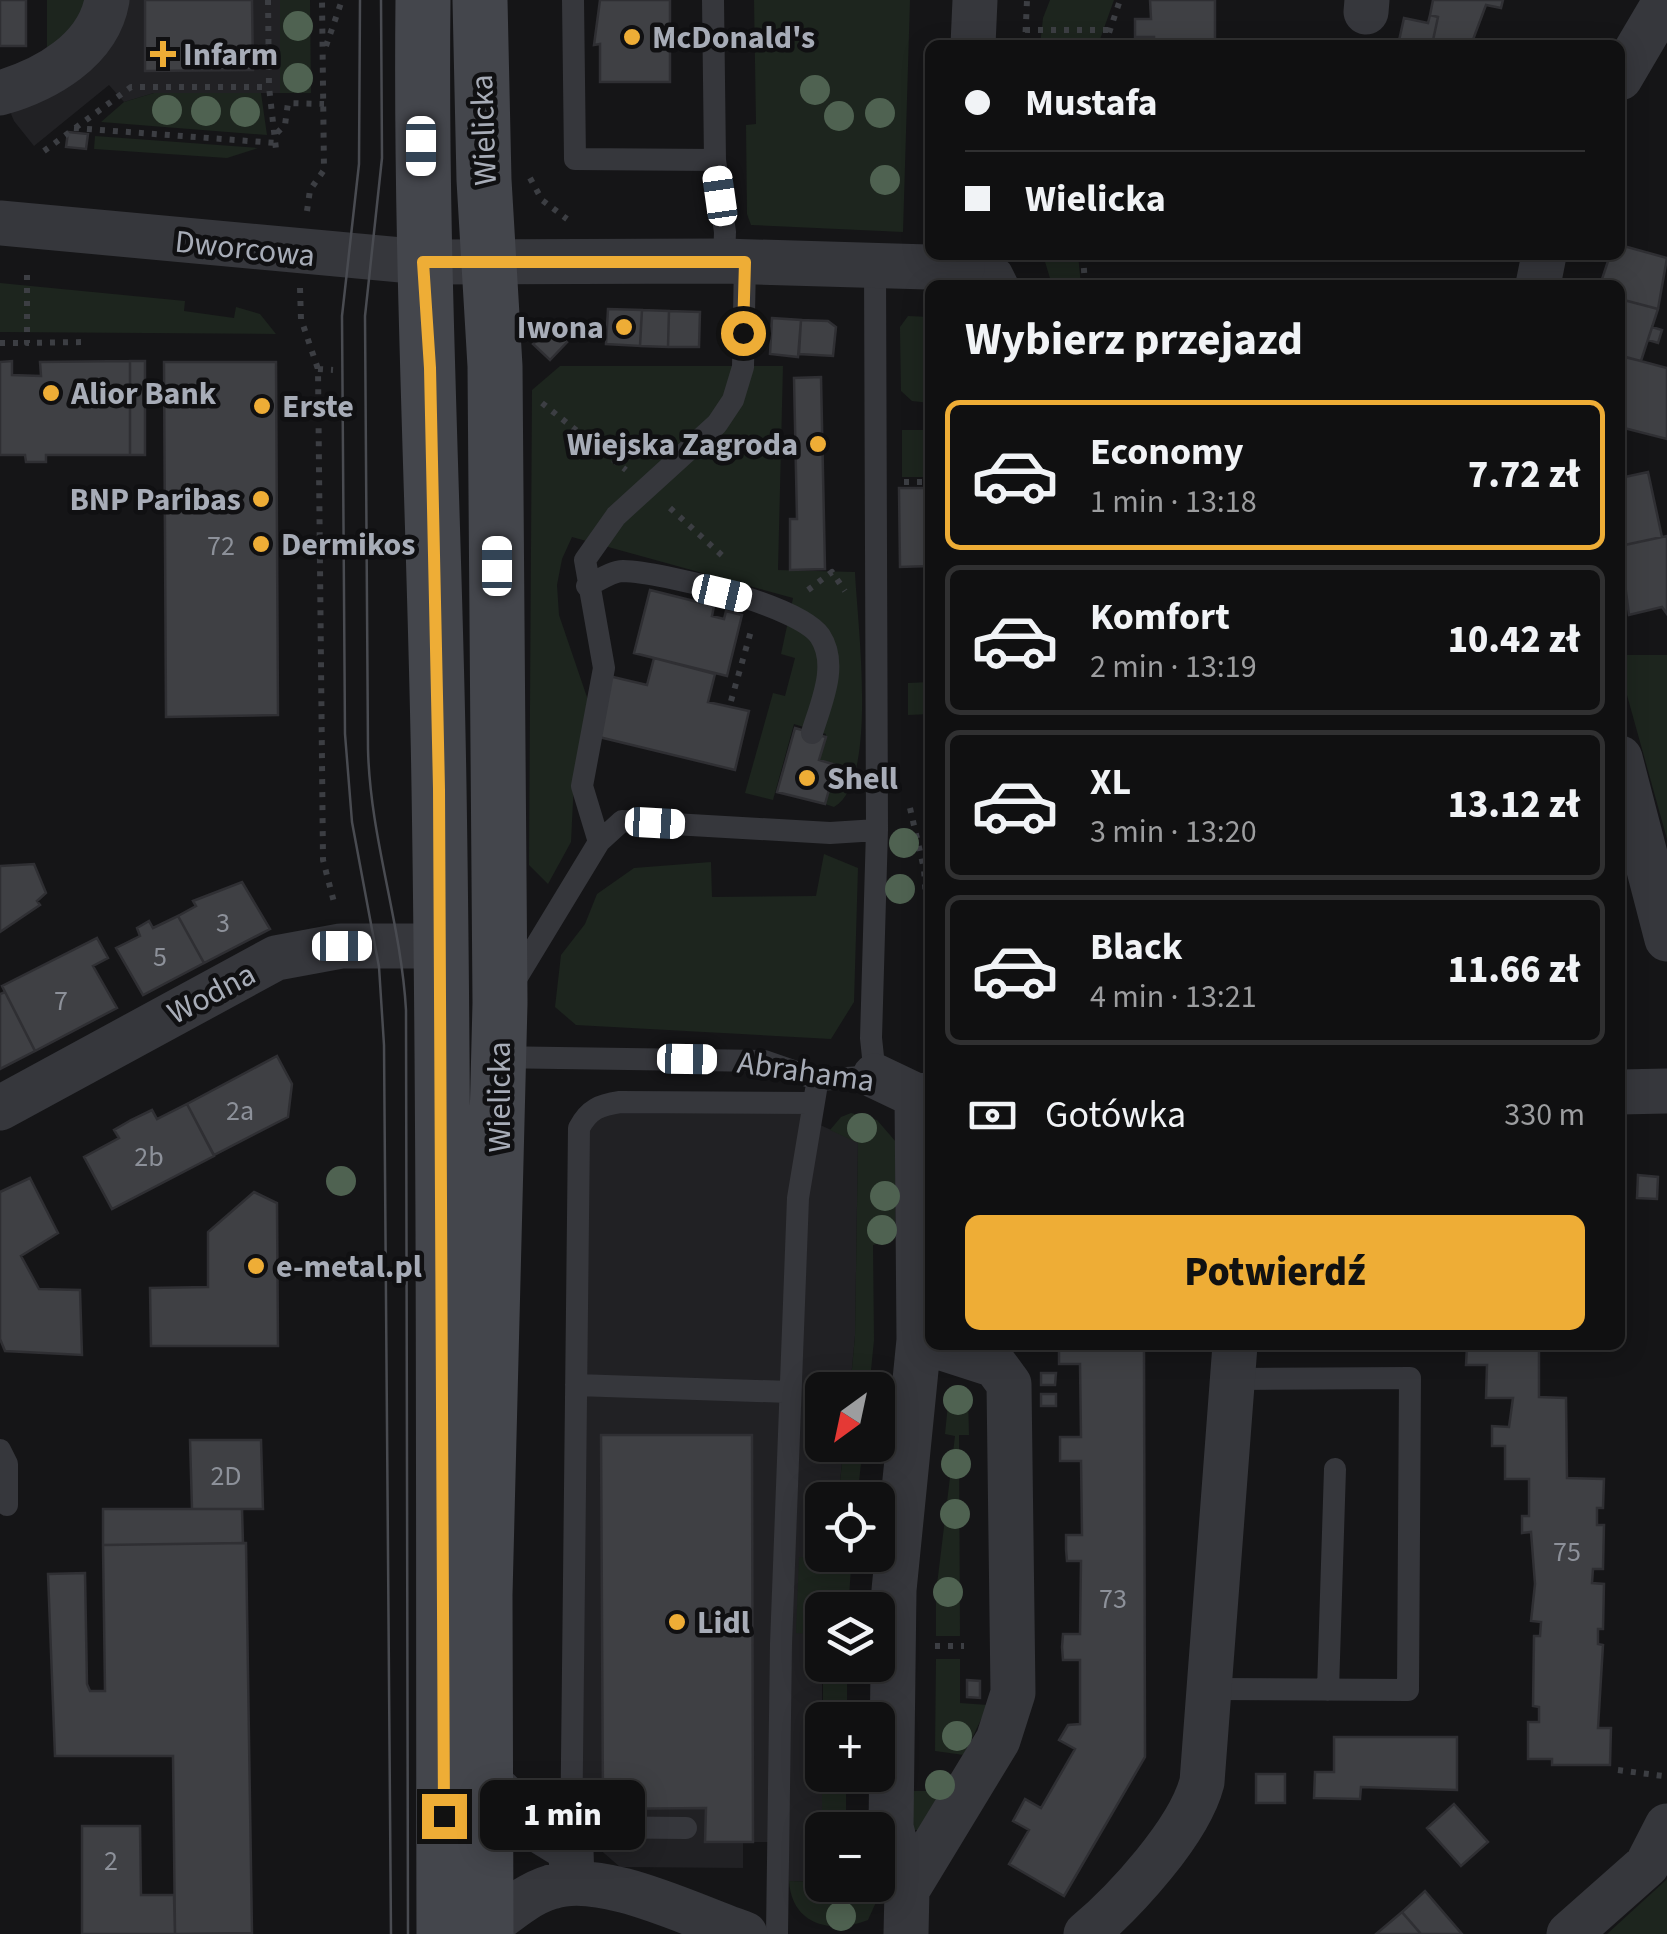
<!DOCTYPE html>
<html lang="pl">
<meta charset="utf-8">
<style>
body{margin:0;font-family:"Source Sans 3",sans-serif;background:#19191a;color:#f1f3f6;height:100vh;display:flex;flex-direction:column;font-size:38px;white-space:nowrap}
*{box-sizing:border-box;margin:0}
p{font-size:32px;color:#9c9d9f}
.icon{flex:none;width:55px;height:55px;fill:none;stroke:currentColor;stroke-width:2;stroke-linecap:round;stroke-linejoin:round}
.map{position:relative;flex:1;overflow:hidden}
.side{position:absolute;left:925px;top:280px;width:700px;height:1070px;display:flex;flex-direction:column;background:#101011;border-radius:15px;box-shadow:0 5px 25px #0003,0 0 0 2px #303031}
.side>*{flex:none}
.guide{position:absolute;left:925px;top:40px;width:700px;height:220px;border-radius:15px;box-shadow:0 5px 25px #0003,0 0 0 2px #303031;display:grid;align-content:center;height:220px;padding:0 40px;background:#101011}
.needle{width:65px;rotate:213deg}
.buttons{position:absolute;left:805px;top:1372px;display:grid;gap:20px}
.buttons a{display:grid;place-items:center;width:90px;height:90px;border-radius:15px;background:#101011;box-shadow:0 5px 25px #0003,0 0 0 2px #303031;font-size:50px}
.end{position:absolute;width:45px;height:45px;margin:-22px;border:12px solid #eead36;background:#111;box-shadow:0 0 0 5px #111}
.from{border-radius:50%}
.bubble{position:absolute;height:70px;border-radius:15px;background:#101011;box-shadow:0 5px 25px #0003,0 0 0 2px #303031;font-size:32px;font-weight:800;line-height:70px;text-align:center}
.car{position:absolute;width:30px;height:60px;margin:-30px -15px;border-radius:12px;box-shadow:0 0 8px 2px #0007;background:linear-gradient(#fff 24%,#345 0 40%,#fff 0 76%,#345 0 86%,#fff 0)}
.guide b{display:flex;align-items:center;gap:35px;height:95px;font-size:38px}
.guide b+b{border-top:2px solid #303031}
.guide i{width:25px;height:25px;background:#f1f3f6}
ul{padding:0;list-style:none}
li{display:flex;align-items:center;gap:30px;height:150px;margin:0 20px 15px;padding:0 20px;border:5px solid #303031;border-radius:15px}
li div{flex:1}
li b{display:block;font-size:38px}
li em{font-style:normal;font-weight:800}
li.on{border-color:#eead36}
li>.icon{width:90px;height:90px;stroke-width:1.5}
h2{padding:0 40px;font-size:45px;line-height:120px}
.pay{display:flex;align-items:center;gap:25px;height:110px;padding:0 40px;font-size:38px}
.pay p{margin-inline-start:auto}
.action{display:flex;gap:20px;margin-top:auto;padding:20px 40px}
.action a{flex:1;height:115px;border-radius:15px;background:#eead36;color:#111;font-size:40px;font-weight:800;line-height:115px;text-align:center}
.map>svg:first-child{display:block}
</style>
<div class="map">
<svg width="1667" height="1934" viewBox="0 0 1667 1934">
<rect width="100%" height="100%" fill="#151517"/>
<path fill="#212124" d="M 89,0 L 280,0 L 280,93 L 154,93 L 124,102 L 109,85 L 34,146 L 14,121 L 1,90 L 25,83 Z
M 811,1103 L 809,1120 L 858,1142 L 855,1336 L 850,1390 L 822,1390 L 822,1445 L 844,1445 L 838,1500 L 822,1500 L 822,1555 L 832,1555 L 827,1610 L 822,1610 L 822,1882 L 789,1881 L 788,1842 L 743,1842 L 743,1868 L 620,1867 L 574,1827 L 587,1114 Z"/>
<path fill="#1d251e" d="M 47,0 L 89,0 L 89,9 L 47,51 Z
M 280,0 L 310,0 L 311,93 L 280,93 Z
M 754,0 L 910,0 L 903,232 L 751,225 L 747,214 L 746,125 L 756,124 Z
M 1050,0 L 1114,0 L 1098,45 L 1040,45 L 1043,18 Z
M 154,93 L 261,93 L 267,135 L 101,122 L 124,102 Z
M 95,136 L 258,148 L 227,158 L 94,149 Z
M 1043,255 L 1078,255 L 1081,285 L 1052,285 Z
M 0,283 L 185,301 L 184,311 L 234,318 L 236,307 L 260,314 L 276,334 L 0,332 Z
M 908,316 L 930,317 L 930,403 L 912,401 L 901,391 L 900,327 Z
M 560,366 L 783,366 L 778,570 L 855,572 C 857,621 879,782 834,807 L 825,804 L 819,760 L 826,734 L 794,724 L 773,800 L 745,793 L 773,693 L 785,696 L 795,658 L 781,654 L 793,598 L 572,537 L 562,559 L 557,585 L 559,615 L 590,706 L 574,781 L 571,842 L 548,884 L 529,865 L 532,390 Z
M 902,430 L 928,430 L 928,477 L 902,477 Z
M 1620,655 L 1667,655 L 1667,839 L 1620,670 Z
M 930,682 L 930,714 L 908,715 L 908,683 Z
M 824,854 L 858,868 L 854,1002 L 831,1039 L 576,1025 L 555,1007 L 561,955 L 585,924 L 597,894 L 634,868 L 711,862 L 712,897 L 816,896 Z
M 851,1113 L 877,1120 L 896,1142 L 895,1238 L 873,1245 L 874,1340 L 869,1390 L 850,1390 L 855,1336 L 858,1143 L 830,1130 L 841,1117 Z
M 955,1388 L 968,1396 L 969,1435 L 959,1435 L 960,1636 L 936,1636 L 936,1593 L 955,1436 L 945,1434 L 949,1394 Z
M 844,1445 L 863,1445 L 857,1500 L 838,1500 Z
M 832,1555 L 852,1555 L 848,1610 L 822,1610 L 822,1635 L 796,1633 L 799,1557 L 831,1559 Z
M 936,1659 L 960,1659 L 960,1703 L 988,1705 L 964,1755 L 935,1751 Z
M 823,1665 L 847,1665 L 847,1720 L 823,1720 Z
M 822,1731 L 822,1775 L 846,1775 L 846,1830 L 822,1830 L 822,1885 L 845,1885 L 846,1900 L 877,1900 L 868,1920 C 832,1934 792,1926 789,1881 L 822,1882 Z
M 935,1775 L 949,1781 L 920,1830 L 910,1830 L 910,1791 L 935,1791 Z
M 1667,1879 L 1667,1934 L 1607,1934 L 1665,1881 Z"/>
<path fill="#3f4044" stroke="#2f2f33" stroke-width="2.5" d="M 0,0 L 26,0 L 26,46 L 0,46 Z
M 145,0 L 252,0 L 253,70 L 145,71 Z
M 600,0 L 670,0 L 670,82 L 600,82 L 600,44 L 594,45 Z
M 1150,0 L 1215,0 L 1215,45 L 1154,45 L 1154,37 L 1135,37 L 1135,19 L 1151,19 Z
M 1433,0 L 1503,0 L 1501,8 L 1486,5 L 1471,45 L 1432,45 L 1438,17 L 1430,15 Z
M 1430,15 L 1438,17 L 1432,45 L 1398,45 L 1404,18 L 1428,23 Z
M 68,132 L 88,134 L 86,149 L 66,147 Z
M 1620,245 L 1667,258 L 1658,309 L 1620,299 L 1620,285 L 1600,285 L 1610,255 L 1620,255 Z
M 1620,299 L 1658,309 L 1641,361 L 1620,356 Z
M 608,309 L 642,310 L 640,346 L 606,344 Z
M 642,310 L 669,311 L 668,347 L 640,346 Z
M 669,311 L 700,312 L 699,347 L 668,347 Z
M 772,318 L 801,320 L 798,357 L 770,354 Z
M 801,320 L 828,321 L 836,327 L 833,356 L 799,354 Z
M 554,323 L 570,339 L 550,360 L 533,344 Z
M 1652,327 L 1662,330 L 1658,343 L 1648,340 Z
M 1622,356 L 1667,368 L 1667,439 L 1620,427 Z
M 12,361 L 12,375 L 41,376 L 40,362 L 130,361 L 130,455 L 46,455 L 46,462 L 26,462 L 25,455 L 0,455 L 0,362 Z
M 130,361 L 145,361 L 145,455 L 130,455 Z
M 164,362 L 276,362 L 278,715 L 166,717 Z
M 821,377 L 825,569 L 790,570 L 790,519 L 797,519 L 794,378 Z
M 1648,472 L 1662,537 L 1620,546 L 1620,478 Z
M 899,488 L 930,488 L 930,566 L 900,567 Z
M 1667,536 L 1667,614 L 1662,607 L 1629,615 L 1620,546 Z
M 650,590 L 714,606 L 712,616 L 724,619 L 726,611 L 742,615 L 727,676 L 634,653 Z
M 654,658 L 715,674 L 708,702 L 749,711 L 735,770 L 595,736 L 609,676 L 647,685 Z
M 795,728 L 826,737 L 819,760 L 836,765 L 825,804 L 777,792 Z
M 34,864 L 46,893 L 37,901 L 40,905 L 0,932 L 0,866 Z
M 242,882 L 270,929 L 204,963 L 178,916 L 196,906 L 193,901 Z
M 178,916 L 204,963 L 143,995 L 116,948 L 140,936 L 137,928 L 149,921 L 153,928 Z
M 97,938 L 108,958 L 93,966 L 117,1008 L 35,1051 L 2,986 Z
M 5,992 L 35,1051 L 0,1069 L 0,994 Z
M 277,1056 L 292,1084 L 288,1117 L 214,1155 L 187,1104 Z
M 187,1104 L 214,1156 L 112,1209 L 84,1157 L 119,1138 L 114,1130 L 131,1120 L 152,1110 L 157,1119 Z
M 1638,1175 L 1658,1177 L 1657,1199 L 1637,1198 Z
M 30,1178 L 58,1233 L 21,1256 L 39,1289 L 80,1290 L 82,1355 L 5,1351 L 0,1339 L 0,1192 Z
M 254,1192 L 277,1203 L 278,1346 L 151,1346 L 150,1288 L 208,1287 L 208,1232 Z
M 1059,1345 L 1144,1345 L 1145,1757 L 1064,1896 L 1009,1864 L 1029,1830 L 1013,1821 L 1025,1799 L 1041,1808 L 1075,1749 L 1059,1740 L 1068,1725 L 1080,1724 L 1080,1660 L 1063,1660 L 1062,1647 L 1063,1634 L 1080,1634 L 1081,1561 L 1067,1561 L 1066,1549 L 1066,1535 L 1082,1535 L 1081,1461 L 1060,1461 L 1060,1437 L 1081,1437 L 1080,1364 L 1059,1364 Z
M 1467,1345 L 1539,1345 L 1539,1397 L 1566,1398 L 1567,1478 L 1604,1479 L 1603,1508 L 1597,1508 L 1597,1525 L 1604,1525 L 1603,1569 L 1593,1569 L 1592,1583 L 1604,1584 L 1603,1629 L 1598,1629 L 1598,1644 L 1603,1645 L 1598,1728 L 1611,1728 L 1610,1765 L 1552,1765 L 1552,1759 L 1528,1759 L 1528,1722 L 1539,1722 L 1539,1707 L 1533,1706 L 1534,1636 L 1540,1636 L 1541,1622 L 1531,1621 L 1535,1584 L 1531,1532 L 1522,1533 L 1522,1516 L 1529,1516 L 1529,1479 L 1505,1479 L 1505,1446 L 1492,1446 L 1492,1426 L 1509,1427 L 1513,1398 L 1486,1398 L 1487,1365 L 1466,1365 Z
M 1041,1373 L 1056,1373 L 1055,1385 L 1041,1385 Z
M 1041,1394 L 1056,1394 L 1056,1406 L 1041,1406 Z
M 601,1435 L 752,1435 L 753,1842 L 705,1842 L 706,1808 L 603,1809 Z
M 190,1440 L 261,1440 L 263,1509 L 192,1509 Z
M 103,1509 L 242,1509 L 243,1543 L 103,1545 Z
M 246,1543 L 252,1933 L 175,1934 L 173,1756 L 55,1756 L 48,1574 L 85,1573 L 87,1684 L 90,1691 L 105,1691 L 103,1545 Z
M 967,1680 L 980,1681 L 980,1698 L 967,1697 Z
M 1334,1737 L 1457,1737 L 1457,1790 L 1361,1787 L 1360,1799 L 1314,1798 L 1315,1772 L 1334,1772 Z
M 1256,1774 L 1285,1774 L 1285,1803 L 1256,1803 Z
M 1454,1804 L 1488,1842 L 1461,1866 L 1427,1828 Z
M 82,1826 L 140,1826 L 141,1895 L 174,1895 L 175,1934 L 82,1934 Z
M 1425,1891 L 1462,1934 L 1421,1934 L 1402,1912 Z
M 1402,1912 L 1421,1934 L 1376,1934 Z"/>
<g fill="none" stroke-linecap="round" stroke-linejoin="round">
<path stroke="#3c3e43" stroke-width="6" stroke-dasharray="5 8" stroke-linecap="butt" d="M 268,0 L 269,87 L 276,149
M 1025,30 L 1110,30
M 1025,45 L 1027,0
M 1105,45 L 1120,0
M 326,46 L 342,0
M 74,128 L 276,143
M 277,133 L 285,125 L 288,103 L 324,104
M 44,151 L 131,87 L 269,87
M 530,178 L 542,200 L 567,219
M 307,211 L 310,190 L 324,170 L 322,0
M 1083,255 L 1085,285
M 27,275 L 27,343 L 84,342
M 300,288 L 301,319 L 318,369 L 323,860 L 335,906
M 0,343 L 27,343
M 318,369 L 333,370
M 542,403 L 626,470
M 904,482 L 930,482
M 670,508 L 727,560
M 808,590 L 832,572 L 845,591
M 731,701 L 751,631
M 910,808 L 924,869 L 930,955
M 820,1646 L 822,1646
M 935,1646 L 964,1646
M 1618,1770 L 1663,1776"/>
<path stroke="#36373c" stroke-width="22" d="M 573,0 L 575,159 L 715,160
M 713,0 L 715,160 L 725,232 L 724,261
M 962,268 L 1001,271 L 1008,285
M 587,586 C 598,581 612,571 623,571 C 662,572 799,605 820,636 C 839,665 821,703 812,733
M 599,842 L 582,786 L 604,668 L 585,560 L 616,516 L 717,424 L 733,400 L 743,367 L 745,262
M 511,987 L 599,842 L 622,821 L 830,833 L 877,830
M 499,1057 L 764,1061 L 819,1080 L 875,1076 L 871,1038 L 877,830 L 875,268
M 576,1385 L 790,1392
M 0,1450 L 7,1464 L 7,1505
M 1211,1689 L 1408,1690 L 1410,1378 L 1234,1379
M 1328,1690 L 1335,1469
M 574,1827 L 686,1828
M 571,1850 L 579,1128 C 589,1109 600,1105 620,1102 L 812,1103
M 777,1934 L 781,1644 L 798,1198 L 816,1090"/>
<path stroke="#36373c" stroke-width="45" d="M 1366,12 L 1367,0
M 973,45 L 975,0
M 1620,78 L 1666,0
M 0,93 C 45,80 98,51 107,0
M 0,223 L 423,262 L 724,261 L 962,268 L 962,255
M 1538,285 L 1544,255
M 1620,758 L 1667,939
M 875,1076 L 917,1096 L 930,1095
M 1620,1092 L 1667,1091
M 917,1096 L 919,1340
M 0,1108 L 276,958 L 341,946 L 441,946
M 485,1778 L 540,1831 L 571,1850 L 572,1882
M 907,1890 L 998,1740 L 1013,1693 L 1009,1384 L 995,1365 L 933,1345
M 486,1928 C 506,1913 527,1894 551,1887 C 603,1870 694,1917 745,1934
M 906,1934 L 907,1890 L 891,1827 L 894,1590 L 919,1340 L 930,1344
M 1086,1934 C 1125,1901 1189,1832 1202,1782 L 1235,1345
M 1569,1934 L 1647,1865 L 1667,1826"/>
<path stroke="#44464c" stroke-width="55" d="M 423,0 C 420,262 435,525 439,787 C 445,1169 443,1552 444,1934
M 480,0 L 484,180 L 495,366 L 500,1003 L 485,1595 L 486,1934"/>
<path stroke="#494b51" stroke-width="2.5" d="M 360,0 L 359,164 L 342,316 L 345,734 L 352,822 L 379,967 L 384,1045 L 391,1934
M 381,0 L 382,158 L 365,316 L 368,749 C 370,838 401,922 406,1010 L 408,1934"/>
</g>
<g fill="#4f6251">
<circle cx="298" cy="26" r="15"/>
<circle cx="298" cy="78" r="15"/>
<circle cx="815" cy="90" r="15"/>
<circle cx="167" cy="110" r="15"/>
<circle cx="206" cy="111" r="15"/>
<circle cx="245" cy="112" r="15"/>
<circle cx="880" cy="113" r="15"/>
<circle cx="839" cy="116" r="15"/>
<circle cx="885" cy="180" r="15"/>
<circle cx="904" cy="843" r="15"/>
<circle cx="900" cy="889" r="15"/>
<circle cx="862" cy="1128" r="15"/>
<circle cx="341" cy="1181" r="15"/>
<circle cx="885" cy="1196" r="15"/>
<circle cx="882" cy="1230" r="15"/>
<circle cx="958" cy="1400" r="15"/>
<circle cx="956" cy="1464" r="15"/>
<circle cx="955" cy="1514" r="15"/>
<circle cx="948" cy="1592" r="15"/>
<circle cx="957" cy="1736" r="15"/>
<circle cx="940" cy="1785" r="15"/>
<circle cx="841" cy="1916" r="15"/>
</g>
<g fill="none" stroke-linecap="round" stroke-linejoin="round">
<path stroke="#eead36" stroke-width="12" d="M 444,1816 L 439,789 L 430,368 L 423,262 L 745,262 L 743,333"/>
</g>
<g fill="#eead36" stroke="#101012" stroke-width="4">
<circle cx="632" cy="37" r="10"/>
<path d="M158 39h10v10h10v10h-10v10h-10v-10h-10v-10h10z"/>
<circle cx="624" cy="327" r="10"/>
<circle cx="51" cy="393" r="10"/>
<circle cx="262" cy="406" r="10"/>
<circle cx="818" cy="444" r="10"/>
<circle cx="261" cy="499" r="10"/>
<circle cx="261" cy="544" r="10"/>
<circle cx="807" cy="778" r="10"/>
<circle cx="256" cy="1266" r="10"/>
<circle cx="677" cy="1622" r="10"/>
</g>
<g text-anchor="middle" stroke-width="9" stroke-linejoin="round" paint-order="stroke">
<g font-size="28" fill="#8d919a">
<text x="221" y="555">72</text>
<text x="223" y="932">3</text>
<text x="160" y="966">5</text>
<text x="61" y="1010">7</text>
<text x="240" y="1120">2a</text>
<text x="149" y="1166">2b</text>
<text x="226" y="1485">2D</text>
<text x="1567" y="1561">75</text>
<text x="1113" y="1608">73</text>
<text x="111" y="1870">2</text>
</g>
<g font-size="32" font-weight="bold" fill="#a7acb7" stroke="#101012" text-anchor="start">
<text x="652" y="48">McDonald's</text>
<text x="183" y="65">Infarm</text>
<text x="604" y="338" text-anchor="end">Iwona</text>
<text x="71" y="404">Alior Bank</text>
<text x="282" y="417">Erste</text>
<text x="798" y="455" text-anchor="end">Wiejska Zagroda</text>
<text x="241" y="510" text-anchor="end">BNP Paribas</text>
<text x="281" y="555">Dermikos</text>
<text x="827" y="789">Shell</text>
<text x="276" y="1277">e-metal.pl</text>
<text x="697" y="1633">Lidl</text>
</g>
<g font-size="32" fill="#a7acb7" stroke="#101012">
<text transform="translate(483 130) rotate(-92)" y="11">Wielicka</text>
<text transform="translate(245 248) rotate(6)" y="11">Dworcowa</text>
<text transform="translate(211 993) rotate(-28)" y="11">Wodna</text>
<text transform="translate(806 1071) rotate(8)" y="11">Abrahama</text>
<text transform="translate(499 1097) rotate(-90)" y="11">Wielicka</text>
</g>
</g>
</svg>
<div class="buttons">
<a><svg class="needle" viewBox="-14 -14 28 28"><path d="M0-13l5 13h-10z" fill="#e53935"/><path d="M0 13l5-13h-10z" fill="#9c9d9f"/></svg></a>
<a><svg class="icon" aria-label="locate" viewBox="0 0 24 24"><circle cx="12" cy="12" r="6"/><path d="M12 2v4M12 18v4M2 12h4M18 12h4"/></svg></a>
<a><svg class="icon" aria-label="layers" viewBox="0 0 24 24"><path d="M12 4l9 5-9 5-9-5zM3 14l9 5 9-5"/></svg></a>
<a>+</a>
<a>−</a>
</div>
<i class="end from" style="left:743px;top:333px"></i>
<i class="end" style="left:444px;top:1816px"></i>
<div class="bubble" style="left:480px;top:1780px;width:165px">1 min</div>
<i class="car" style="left:421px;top:146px;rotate:180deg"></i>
<i class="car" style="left:720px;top:196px;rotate:352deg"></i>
<i class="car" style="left:497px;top:566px;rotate:0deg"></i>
<i class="car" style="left:722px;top:593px;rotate:103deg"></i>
<i class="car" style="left:655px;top:823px;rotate:93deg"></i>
<i class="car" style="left:342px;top:946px;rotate:90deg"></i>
<i class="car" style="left:687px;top:1059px;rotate:91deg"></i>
<div class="guide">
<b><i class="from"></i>Mustafa</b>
<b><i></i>Wielicka</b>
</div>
<section class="side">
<h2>Wybierz przejazd</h2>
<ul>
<li class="on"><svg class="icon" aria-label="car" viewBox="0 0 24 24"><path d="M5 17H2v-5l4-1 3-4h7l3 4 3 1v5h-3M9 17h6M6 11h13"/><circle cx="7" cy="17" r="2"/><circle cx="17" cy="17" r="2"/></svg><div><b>Economy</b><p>1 min · 13:18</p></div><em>7.72 zł</em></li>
<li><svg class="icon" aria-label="car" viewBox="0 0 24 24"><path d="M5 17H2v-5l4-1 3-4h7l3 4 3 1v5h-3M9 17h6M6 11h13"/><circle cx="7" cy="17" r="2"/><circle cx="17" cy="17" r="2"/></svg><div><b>Komfort</b><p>2 min · 13:19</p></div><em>10.42 zł</em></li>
<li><svg class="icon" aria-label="car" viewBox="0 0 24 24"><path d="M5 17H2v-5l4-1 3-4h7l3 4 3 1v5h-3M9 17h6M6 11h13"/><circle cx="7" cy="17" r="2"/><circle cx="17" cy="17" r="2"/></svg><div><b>XL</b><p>3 min · 13:20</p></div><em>13.12 zł</em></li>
<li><svg class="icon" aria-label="car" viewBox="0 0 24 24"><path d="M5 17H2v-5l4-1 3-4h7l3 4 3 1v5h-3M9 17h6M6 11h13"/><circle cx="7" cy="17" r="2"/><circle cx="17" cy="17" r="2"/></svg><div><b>Black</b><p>4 min · 13:21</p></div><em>11.66 zł</em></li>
</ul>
<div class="pay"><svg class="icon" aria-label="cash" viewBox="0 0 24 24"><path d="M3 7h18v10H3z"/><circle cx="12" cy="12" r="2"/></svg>Gotówka<p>330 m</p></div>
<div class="action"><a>Potwierdź</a></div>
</section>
</div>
